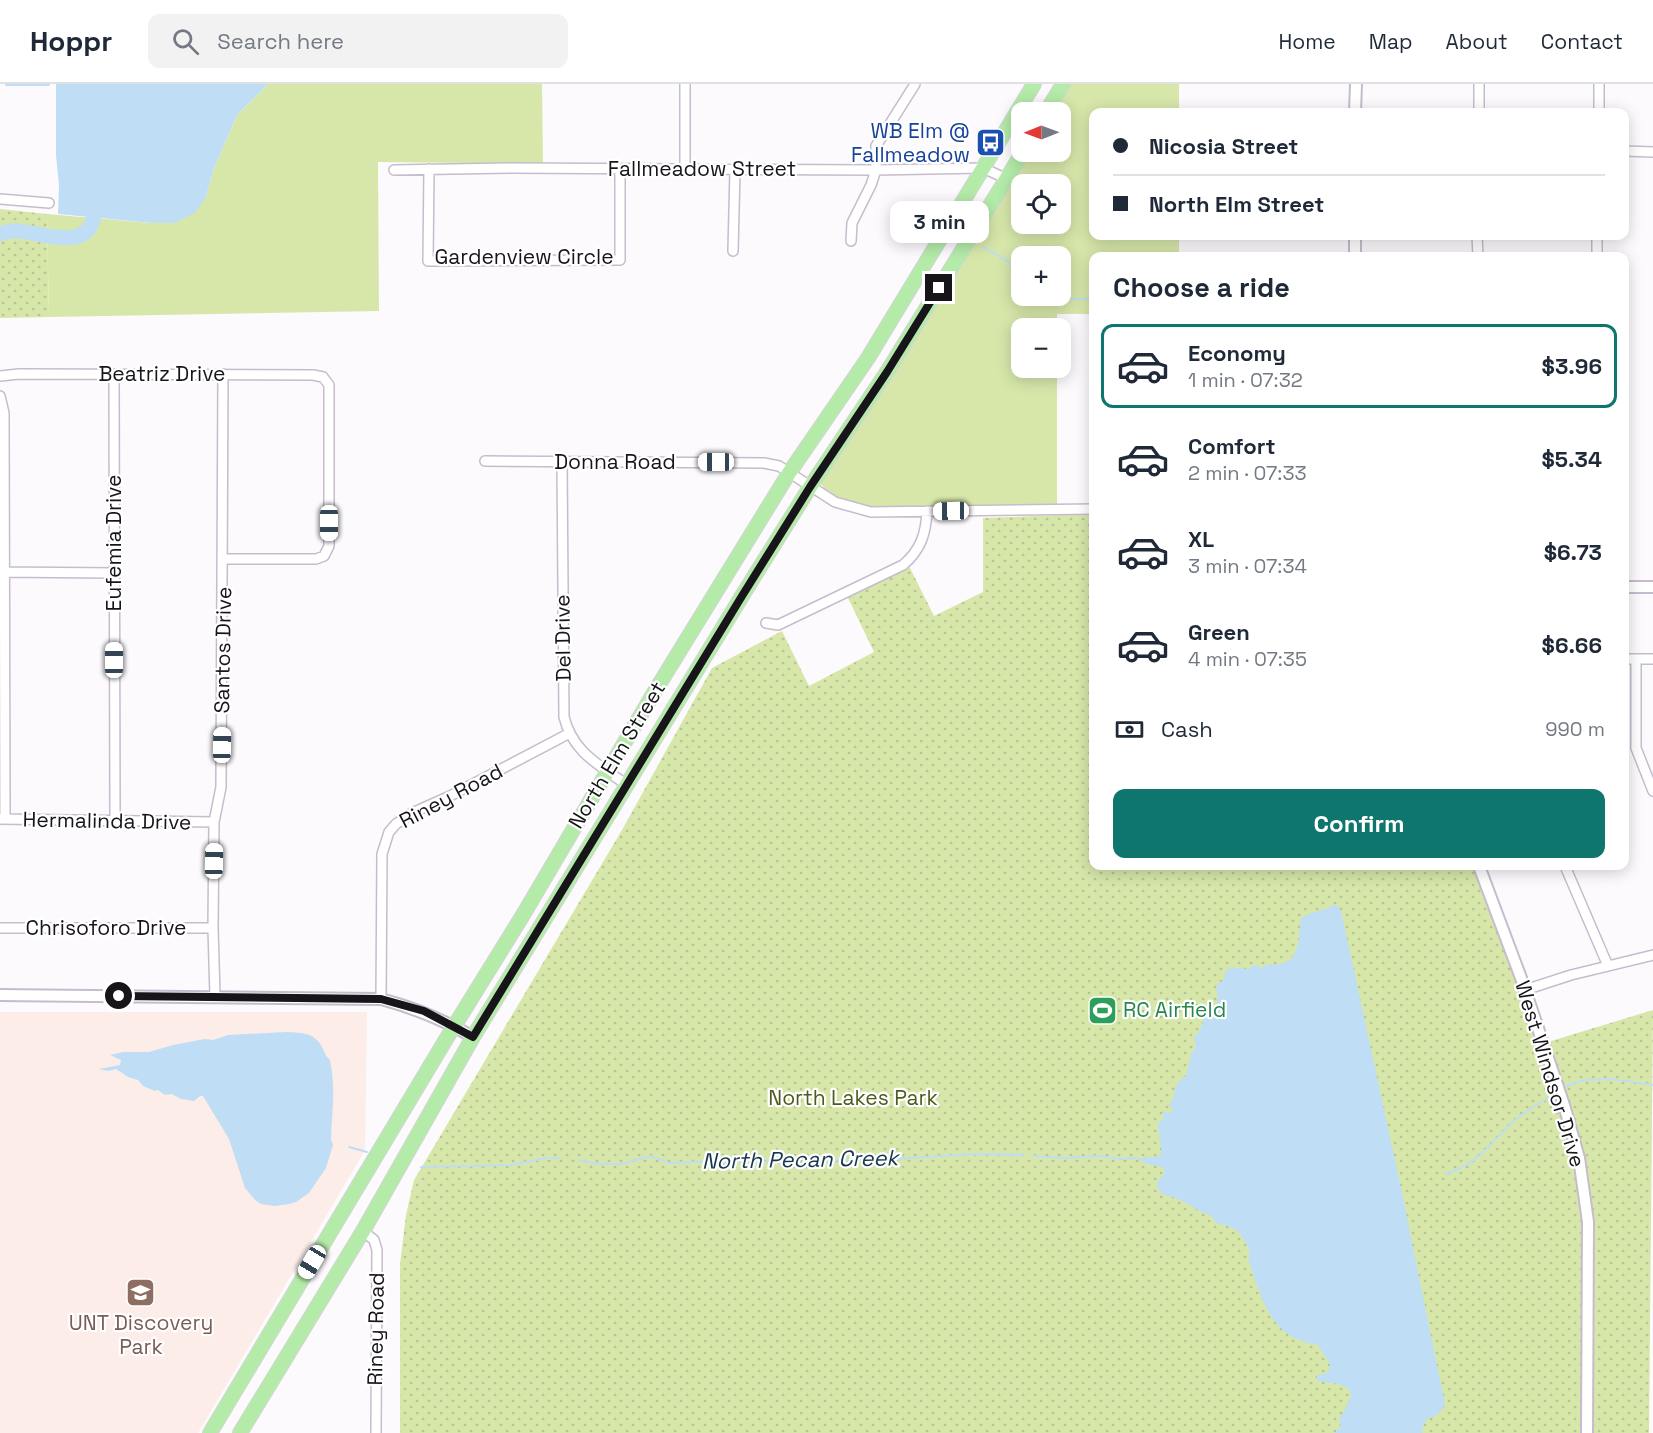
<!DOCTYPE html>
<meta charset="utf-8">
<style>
body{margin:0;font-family:"Space Grotesk",sans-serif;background:#f2f2f3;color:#1f2937;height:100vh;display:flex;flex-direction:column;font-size:22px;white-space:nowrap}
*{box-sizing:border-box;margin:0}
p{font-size:20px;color:#747a83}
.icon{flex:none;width:33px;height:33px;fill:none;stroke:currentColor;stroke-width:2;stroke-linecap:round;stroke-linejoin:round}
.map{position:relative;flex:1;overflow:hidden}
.drawer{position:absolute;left:1089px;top:168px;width:540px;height:618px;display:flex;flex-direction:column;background:#fff;border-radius:12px;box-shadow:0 3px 15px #0003}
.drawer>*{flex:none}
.top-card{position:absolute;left:1089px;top:24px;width:540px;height:132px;border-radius:12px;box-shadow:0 3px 15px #0003;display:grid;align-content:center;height:132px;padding:0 24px;background:#fff}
.needle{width:39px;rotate:269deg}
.tools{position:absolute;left:1011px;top:18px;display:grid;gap:12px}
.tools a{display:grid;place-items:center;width:60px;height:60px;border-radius:12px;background:#fff;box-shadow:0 3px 15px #0003;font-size:30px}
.end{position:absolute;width:27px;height:27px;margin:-14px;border:8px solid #17141a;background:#fff;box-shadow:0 0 0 3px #fff}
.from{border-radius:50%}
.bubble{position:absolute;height:42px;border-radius:12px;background:#fff;box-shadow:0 3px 15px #0003;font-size:20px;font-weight:600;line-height:42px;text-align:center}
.car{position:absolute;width:18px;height:36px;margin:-18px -9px;border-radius:8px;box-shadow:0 0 4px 2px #0007;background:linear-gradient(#fff 24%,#345 0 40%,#fff 0 76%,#345 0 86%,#fff 0)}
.top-card b{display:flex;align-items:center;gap:21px;height:57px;font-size:22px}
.top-card b+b{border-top:2px solid #e0e1e3}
.top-card i{width:15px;height:15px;background:#1f2937}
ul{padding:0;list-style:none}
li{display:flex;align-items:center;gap:18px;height:84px;margin:0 12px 9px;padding:0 12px;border:3px solid transparent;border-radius:12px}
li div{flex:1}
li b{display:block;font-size:22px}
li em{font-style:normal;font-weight:600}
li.selected{border-color:#0f766e}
li>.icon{width:54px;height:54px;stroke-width:1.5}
h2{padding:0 24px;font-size:27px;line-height:72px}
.pay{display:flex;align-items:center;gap:15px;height:66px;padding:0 24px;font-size:22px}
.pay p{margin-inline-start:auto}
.primary-button{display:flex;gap:12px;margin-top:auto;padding:12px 24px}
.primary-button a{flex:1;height:69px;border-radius:12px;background:#0f766e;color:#fff;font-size:24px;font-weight:600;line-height:69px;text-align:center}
header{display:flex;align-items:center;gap:36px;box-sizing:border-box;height:84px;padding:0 30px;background:#fff;border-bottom:2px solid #e0e1e3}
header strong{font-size:28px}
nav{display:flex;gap:33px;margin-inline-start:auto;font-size:21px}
.search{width:420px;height:54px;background:#f2f2f3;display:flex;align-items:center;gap:15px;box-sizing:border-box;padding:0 21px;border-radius:12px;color:#747a83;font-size:22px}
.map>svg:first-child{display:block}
</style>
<header>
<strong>Hoppr</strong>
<div class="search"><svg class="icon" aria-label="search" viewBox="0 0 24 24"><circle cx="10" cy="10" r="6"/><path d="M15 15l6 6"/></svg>Search here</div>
<nav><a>Home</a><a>Map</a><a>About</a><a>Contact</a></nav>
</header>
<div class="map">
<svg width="1653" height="1349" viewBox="0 0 1653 1349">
<defs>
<pattern id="park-dots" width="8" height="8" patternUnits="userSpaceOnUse" patternTransform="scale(1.5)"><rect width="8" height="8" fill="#d7e7aa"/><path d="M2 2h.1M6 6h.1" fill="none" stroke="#b8c592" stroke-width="1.8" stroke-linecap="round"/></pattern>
</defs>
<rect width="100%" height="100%" fill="#fcfafd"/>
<path fill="#fcede8" d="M 0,928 L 367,928 L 365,1066 L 198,1349 L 0,1349 Z"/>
<path fill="#d7e7aa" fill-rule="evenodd" d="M 268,0 L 542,0 L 543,80 L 378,78 L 379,227 L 49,233 L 47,130 L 152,139 L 174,139 L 206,113 L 214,84 L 237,31 Z
M 1070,0 L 1179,0 L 1179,28 L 1094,28 L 1094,152 L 1179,152 L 1179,172 L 1094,172 L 1093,230 L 1057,230 L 1057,244 L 1022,244 L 1022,284 L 1057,284 L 1057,421 L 879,424 C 860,423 829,418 821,399 L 925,238 L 1029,68 L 1060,68 L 1060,28 L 1052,28 ZM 1022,100 L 1060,100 L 1060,140 L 1022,140 ZM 1022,172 L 1060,172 L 1060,212 L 1022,212 Z"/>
<path fill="url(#park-dots)" d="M 0,125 L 47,130 L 49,233 L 0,234 Z
M 1093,430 L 1094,782 L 1472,782 L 1483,805 L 1538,961 L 1653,926 L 1649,1349 L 400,1349 L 400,1180 L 406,1131 L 414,1096 L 622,746 L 712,584 L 782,547 L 809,602 L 874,568 L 848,514 L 909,482 L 934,532 L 983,508 L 983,434 Z"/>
<path fill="#bfddf4" d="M 56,0 L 268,0 L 237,31 L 214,84 L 206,113 L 195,129 L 174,139 L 152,139 L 58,130 L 59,101 L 56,71 Z
M 1333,821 L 1338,822 L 1341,827 L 1400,1099 L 1445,1321 C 1441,1329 1435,1332 1427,1335 L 1422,1345 L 1423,1349 L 1335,1349 L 1337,1345 L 1341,1343 L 1339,1334 L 1344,1328 L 1351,1311 L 1349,1305 L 1339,1300 L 1317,1297 L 1317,1292 L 1328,1288 L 1330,1280 L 1318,1261 C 1270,1255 1262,1215 1248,1175 L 1250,1168 C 1243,1151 1236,1141 1217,1140 L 1210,1131 C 1197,1128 1188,1118 1175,1114 C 1167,1111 1164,1112 1158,1106 L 1157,1098 L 1165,1088 L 1162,1083 L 1147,1080 L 1136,1074 L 1157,1073 L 1162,1068 C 1159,1058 1161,1051 1157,1040 L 1164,1034 L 1162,1027 L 1172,1029 L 1173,1026 L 1169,1021 C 1178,1010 1171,1000 1186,992 L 1191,970 L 1196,962 L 1194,954 L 1200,946 L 1205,932 L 1214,926 L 1218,915 L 1216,902 L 1224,895 L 1225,888 L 1230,884 L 1243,884 L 1249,886 L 1251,882 L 1257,881 L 1261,884 C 1268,879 1272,881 1280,880 C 1302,876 1298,850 1301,834 C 1311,827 1323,828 1333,821 Z
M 287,948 C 302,949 314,948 322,963 C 325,968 325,972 330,976 C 336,1006 332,1025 331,1055 L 333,1061 L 326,1084 L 309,1109 L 296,1118 L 289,1120 L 275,1122 L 261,1120 L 255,1116 L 245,1104 L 229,1055 L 203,1012 L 200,1012 L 194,1017 L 181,1015 L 172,1010 L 165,1011 L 158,1006 L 155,1007 L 143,1002 L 138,996 L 128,993 L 116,985 L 108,987 L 99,985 L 120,981 L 121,976 L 110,971 L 123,968 L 149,968 L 173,961 L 205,955 L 213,956 L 228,951 Z"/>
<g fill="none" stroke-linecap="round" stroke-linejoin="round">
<path stroke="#bfddf4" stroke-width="2" d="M 6,1 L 49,1
M 983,163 L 1022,186
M 1060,209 L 1070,215 L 1094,215
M 1565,1003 C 1591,989 1625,997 1653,1001
M 349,1063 L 367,1068
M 1033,1072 L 1063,1074 L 1099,1072 L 1121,1075 L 1136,1074
M 579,1076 L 599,1080 L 621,1080 L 650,1072 L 669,1079 L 713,1077 L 726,1081 L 741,1077 L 749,1080 L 773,1077 L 781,1080 L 828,1078 L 845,1074 L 855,1076 L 877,1076 L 976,1070 L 1024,1071
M 421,1083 L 510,1081 L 547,1074 L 560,1074
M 1445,1090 C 1478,1081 1491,1058 1515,1036 C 1527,1026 1541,1018 1555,1010"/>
<path stroke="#bfddf4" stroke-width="15" d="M 0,150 C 6,148 12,146 18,147 C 37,148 77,164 90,143 C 95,135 95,124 97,115"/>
<defs>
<path id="minor" d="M 1479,0 L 1479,28
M 1599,28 L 1599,0
M 1624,67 L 1653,68
M 429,85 L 428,177 L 620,176 L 620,85
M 685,85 L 685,0
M 394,86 L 511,84 L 876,86 L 983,84 L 1007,95
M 0,115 L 49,119
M 1477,152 L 1478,172
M 851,157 L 852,139 L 871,101 L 876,86 L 876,62 L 915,0
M 733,167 L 735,86
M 1597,172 L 1597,152
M 114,290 L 115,736
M 0,292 L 19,290 L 313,291 L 323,293 L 329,301 L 329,462 L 324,472 L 316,475 L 223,475
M 0,312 L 4,329 L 5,735
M 485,377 L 764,379 L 779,382 L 835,418 L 871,428 L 1094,425
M 562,378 L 564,633 C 573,669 600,681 628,702
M 0,488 L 113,489
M 766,539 L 778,541 L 903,481 C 921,466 926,449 927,427
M 1624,575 L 1653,575
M 1636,575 L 1636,664 L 1653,707
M 0,735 L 214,738
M 1565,782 L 1608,882
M 0,844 L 213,844
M 1525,906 L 1571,891 L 1653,871
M 215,912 L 213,844 L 214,738 L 221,703 L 223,290
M 381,915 L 382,770 L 389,748 L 396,740 L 412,729 L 450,712 L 568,650
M 363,1147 L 374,1156 L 377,1166 L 376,1349"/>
<path id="tertiary" d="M 1355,28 L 1356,0
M 1355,172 L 1355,152
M 1624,503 L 1653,503
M 1479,782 L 1521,894 L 1564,1021 L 1579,1074 L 1588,1138 L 1587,1349
M 0,911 L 381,915 C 415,924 444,936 473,953"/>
<path id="primary" d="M 1046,28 L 1063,0
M 210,1349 L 445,957 L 523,831 L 655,607 L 789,389 L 868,274 L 1034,0
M 240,1349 L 363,1147 L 473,953 L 742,512 L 810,403 L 887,288 L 1023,68"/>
</defs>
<use href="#minor" stroke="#c7bcce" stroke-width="12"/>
<use href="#tertiary" stroke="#c7bcce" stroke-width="14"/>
<use href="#primary" stroke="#d5d5d6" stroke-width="16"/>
<use href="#minor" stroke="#fff" stroke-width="9"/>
<use href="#tertiary" stroke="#fff" stroke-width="10"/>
<use href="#primary" stroke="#b4eba9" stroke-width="14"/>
</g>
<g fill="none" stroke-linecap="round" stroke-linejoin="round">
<path stroke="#17141a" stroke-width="8" d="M 119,912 L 381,915 L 424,927 L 473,953 L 742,512 L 810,403 L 887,288 L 939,204"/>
</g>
<defs>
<symbol id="bus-square" viewBox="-11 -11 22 22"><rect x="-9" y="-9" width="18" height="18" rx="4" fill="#1a4fb4" stroke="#fff"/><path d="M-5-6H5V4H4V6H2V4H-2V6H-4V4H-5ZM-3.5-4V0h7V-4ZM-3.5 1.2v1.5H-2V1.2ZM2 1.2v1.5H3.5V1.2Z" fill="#fff"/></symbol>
<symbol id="stadium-square" viewBox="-11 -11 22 22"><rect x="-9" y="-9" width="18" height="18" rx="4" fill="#2e9e5b" stroke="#fff"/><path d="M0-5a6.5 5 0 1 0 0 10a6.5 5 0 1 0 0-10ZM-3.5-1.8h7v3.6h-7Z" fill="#fff"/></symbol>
<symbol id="university-square" viewBox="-11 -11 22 22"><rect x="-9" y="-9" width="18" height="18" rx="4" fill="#8d6e63" stroke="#fff"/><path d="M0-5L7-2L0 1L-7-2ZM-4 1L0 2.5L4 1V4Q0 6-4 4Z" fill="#fff"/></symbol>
</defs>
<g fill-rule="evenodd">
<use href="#bus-square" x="974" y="42" width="33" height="33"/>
<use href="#stadium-square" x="1086" y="910" width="33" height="33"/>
<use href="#university-square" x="124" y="1192" width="33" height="33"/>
</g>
<g text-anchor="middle" stroke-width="4.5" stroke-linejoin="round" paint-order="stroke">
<g font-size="21" fill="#164399" stroke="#fff" text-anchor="end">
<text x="970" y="54">WB Elm @<tspan x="970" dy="24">Fallmeadow</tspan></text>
</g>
<g font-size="21" fill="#17141a" stroke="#fff">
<text x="702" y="92">Fallmeadow Street</text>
<text x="524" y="180">Gardenview Circle</text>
<text x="162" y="297">Beatriz Drive</text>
<text x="615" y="385">Donna Road</text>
<text transform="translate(114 459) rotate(-90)" y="7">Eufemia Drive</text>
<text transform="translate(563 554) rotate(-91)" y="7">Del Drive</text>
<text transform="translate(223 566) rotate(-89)" y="7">Santos Drive</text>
<text transform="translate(617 671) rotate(-59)" y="7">North Elm Street</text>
<text transform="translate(451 712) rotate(-28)" y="7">Riney Road</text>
<text transform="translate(107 737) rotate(1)" y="7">Hermalinda Drive</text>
<text x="106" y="851">Chrisoforo Drive</text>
<text transform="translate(1550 990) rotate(73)" y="7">West Windsor Drive</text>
<text transform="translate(376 1245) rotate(-89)" y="7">Riney Road</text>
</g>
<g font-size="21" fill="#27864d" stroke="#fff" text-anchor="start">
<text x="1123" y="933">RC Airfield</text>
</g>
<g font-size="21" fill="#4f5b1e" stroke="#fff">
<text x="853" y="1021">North Lakes Park</text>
</g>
<g font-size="21" fill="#785e54" stroke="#fff">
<text x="141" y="1246">UNT Discovery<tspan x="141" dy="24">Park</tspan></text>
</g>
<g font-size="22" font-style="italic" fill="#15384f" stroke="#fff">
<text transform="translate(800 1075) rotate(-1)" y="8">North Pecan Creek</text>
</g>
</g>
</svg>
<div class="tools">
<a><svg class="needle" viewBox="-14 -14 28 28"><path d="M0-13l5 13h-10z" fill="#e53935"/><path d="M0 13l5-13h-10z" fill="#747a83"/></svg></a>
<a><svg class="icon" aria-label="locate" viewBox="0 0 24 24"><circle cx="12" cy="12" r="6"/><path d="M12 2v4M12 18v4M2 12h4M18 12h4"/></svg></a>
<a>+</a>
<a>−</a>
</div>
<i class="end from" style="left:119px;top:912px"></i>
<i class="end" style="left:939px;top:204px"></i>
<div class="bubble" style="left:890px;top:117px;width:99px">3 min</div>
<i class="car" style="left:716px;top:378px;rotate:270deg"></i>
<i class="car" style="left:951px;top:427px;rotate:269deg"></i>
<i class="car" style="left:329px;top:439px;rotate:180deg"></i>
<i class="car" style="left:114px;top:576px;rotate:0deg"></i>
<i class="car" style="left:222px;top:661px;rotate:1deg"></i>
<i class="car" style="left:214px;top:777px;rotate:1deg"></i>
<i class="car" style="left:312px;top:1178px;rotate:211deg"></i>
<div class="top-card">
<b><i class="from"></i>Nicosia Street</b>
<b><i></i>North Elm Street</b>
</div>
<section class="drawer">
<h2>Choose a ride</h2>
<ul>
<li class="selected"><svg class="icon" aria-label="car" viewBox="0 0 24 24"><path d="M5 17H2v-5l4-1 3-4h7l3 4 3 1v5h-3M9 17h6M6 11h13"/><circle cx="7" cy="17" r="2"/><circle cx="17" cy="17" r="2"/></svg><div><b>Economy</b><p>1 min · 07:32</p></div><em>$3.96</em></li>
<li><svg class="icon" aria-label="car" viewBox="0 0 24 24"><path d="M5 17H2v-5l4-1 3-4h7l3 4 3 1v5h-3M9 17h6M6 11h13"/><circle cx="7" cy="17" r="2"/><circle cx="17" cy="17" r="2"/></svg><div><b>Comfort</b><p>2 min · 07:33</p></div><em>$5.34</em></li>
<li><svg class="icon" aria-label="car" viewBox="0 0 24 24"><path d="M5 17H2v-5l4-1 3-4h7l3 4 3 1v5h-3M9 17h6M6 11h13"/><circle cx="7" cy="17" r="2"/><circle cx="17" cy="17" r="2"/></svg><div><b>XL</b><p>3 min · 07:34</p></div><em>$6.73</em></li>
<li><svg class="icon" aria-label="car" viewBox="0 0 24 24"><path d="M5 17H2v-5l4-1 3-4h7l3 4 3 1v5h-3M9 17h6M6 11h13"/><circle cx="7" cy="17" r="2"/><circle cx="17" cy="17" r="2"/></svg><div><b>Green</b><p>4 min · 07:35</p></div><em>$6.66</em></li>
</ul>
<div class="pay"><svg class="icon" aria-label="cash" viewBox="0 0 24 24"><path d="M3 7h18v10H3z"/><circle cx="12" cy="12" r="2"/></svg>Cash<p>990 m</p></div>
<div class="primary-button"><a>Confirm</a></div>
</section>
</div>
